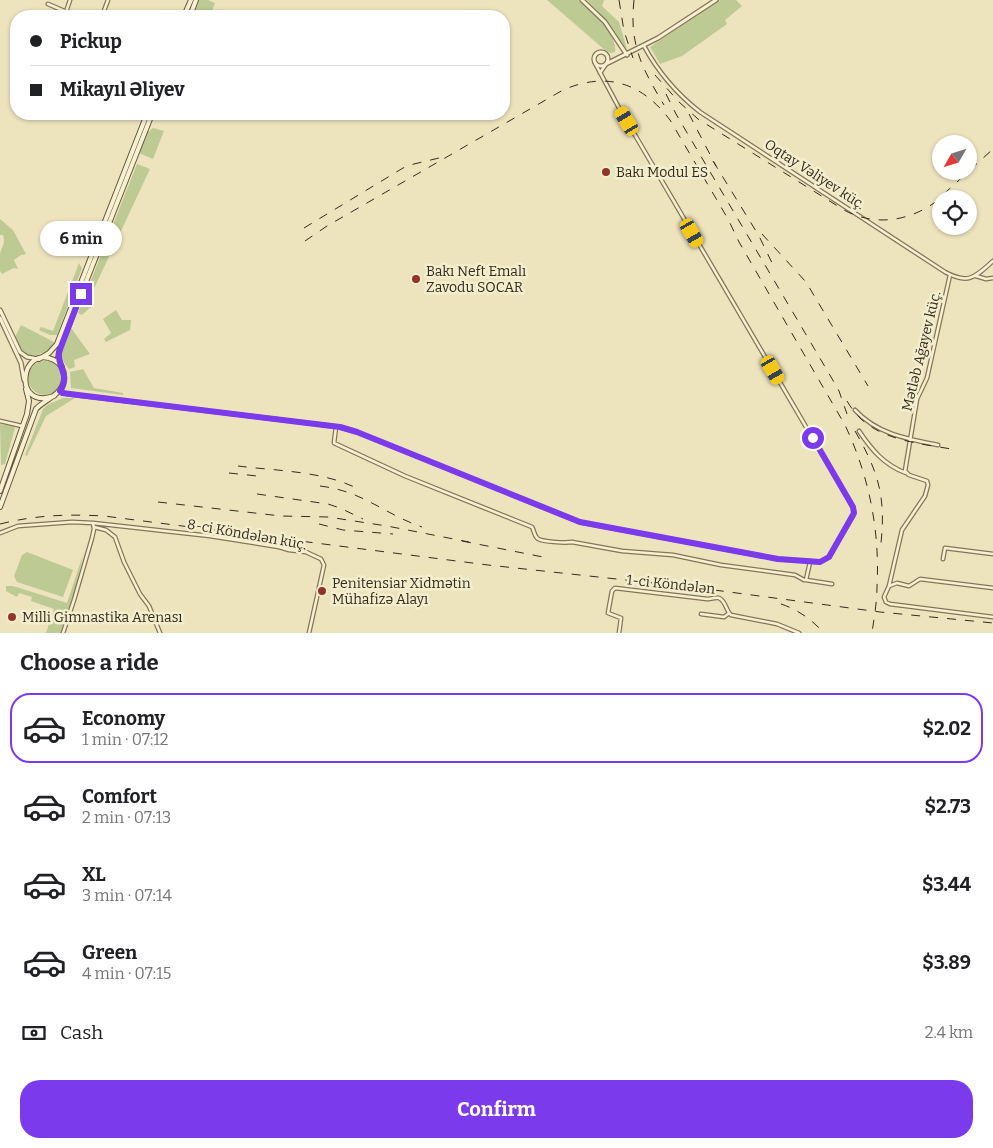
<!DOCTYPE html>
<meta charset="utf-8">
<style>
body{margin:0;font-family:Bitter,serif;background:#f6f6f6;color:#202124;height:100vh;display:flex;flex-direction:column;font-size:19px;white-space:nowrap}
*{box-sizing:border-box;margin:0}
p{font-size:16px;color:#757577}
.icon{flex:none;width:28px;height:28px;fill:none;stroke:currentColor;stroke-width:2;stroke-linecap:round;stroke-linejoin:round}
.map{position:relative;height:633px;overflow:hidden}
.side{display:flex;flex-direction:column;background:#fff;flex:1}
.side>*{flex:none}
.banner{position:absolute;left:10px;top:10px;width:500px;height:110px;border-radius:20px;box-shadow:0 1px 4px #0004;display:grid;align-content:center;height:110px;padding:0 20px;background:#fff}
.needle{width:32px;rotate:231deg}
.tools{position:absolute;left:932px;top:135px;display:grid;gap:10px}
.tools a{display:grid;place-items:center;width:45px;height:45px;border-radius:50%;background:#fff;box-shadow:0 1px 4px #0004;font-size:25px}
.end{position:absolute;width:22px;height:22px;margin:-11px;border:6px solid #7c3aed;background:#fff;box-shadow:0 0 0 2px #fff}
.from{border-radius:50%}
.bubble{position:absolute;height:35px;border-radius:18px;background:#fff;box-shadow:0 1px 4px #0004;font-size:16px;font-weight:700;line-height:35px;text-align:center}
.car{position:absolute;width:15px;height:30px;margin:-15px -8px;border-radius:6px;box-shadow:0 0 4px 1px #0007;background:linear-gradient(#f5c518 24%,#345 0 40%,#f5c518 0 76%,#345 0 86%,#f5c518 0)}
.banner b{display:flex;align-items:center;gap:18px;height:48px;font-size:19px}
.banner b+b{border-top:1px solid #e0e0e0}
.banner i{width:12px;height:12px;background:#202124}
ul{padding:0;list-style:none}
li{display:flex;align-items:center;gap:15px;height:70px;margin:0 10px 8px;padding:0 10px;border:2px solid transparent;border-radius:20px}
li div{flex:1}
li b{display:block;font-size:19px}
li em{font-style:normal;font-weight:700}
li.selected{border-color:#7c3aed}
li>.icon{width:45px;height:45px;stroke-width:1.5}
h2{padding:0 20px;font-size:22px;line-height:60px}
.pay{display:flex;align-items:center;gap:12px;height:55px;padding:0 20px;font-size:19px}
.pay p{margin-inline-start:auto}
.cta{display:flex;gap:10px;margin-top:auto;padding:10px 20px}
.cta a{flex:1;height:58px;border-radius:20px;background:#7c3aed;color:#fff;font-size:20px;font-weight:700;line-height:58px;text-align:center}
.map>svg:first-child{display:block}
</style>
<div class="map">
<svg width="993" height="633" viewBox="0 0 993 633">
<rect width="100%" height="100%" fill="#ede4be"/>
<path fill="#bdca93" d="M 199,0 L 208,0 L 215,3 L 210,16 L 193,16 Z
M 547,0 L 578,0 C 591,11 618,33 615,52 L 611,53 L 606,51 Z
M 587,0 L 604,0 L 602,6 L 619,22 L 627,49 L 625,47 L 609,23 Z
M 720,0 L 736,0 L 742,6 L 725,20 L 727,24 L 682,56 L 660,64 L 650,47 Z
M 153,128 L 164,131 L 153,159 L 139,153 L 147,133 Z
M 137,164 L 150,169 L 91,295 L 93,305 L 82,315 L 78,313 Z
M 0,219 L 13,230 L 26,254 L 21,255 L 14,260 L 18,269 L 14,268 L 2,274 L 0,271 C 0,266 0,260 0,255 C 1,247 6,244 3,235 L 0,235 Z
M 79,263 L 82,268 L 57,335 L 50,335 L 39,330 L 41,327 L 53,331 Z
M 116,310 L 122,320 L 131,320 L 130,330 L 106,342 L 104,339 L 111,333 L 103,319 Z
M 21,325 L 54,342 L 47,354 L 42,353 L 31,357 L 21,352 L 14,339 Z
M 71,328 L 90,354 L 74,360 L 75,367 L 69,369 L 60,357 Z
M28 378a17 17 0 1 1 34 0a17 17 0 1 1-34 0Z
M 83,369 L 94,388 L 123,393 L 123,395 L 71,388 L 70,372 Z
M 63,398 L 75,398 L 46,416 L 27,456 L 25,455 L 43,409 L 47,405 Z
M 0,424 L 13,426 L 15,428 L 5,464 L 1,465 Z
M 27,552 L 73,570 L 63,597 L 17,582 L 14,576 L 22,555 Z
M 84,552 L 75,591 L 61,633 L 46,633 L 54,609 L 31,601 L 32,597 L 19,593 L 17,597 L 6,591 L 6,586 L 13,586 L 67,603 Z"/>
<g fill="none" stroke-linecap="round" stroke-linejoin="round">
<defs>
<path id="minor" d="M 48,4 L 76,16
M 66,12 L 70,0
M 57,16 L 60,10
M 102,16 L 108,0
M 644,46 C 658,72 677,94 700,112 L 945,272 C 969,285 975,277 993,261
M 600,73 L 606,64
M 950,275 L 927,378 L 917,399 L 905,471 L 909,475 L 927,481 L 928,485 L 925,496 L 902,530 L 889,586 L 884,597 L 886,602 L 890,604 L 993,617
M 976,276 L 986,279 L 993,278
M 60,391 L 67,394 L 340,427 L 357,432 L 579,522 L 778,559 L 820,562 L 829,557 L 853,516 L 854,513 L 853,507 L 618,106 L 595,63
M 855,410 C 877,434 907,439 938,445
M 0,421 L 22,426
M 336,427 L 334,443 L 405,476 L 532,527 C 534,530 534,535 537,538 C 540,542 566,543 572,542 L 622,551 L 673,555 L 721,565 L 795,575 L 804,580 L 806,580 L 810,562
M 859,431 C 871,449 884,465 906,473
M 94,527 L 106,530 L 115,537 L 124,562 L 140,594 L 149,606 L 160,633
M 0,533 L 18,526 L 72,522 L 93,523 L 210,536 L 279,547 L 289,550 L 306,552 L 321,559 L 324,565 L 309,633
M 943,559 L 945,548 L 993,554
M 806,580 L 832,584
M 889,586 L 897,583 L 909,586 L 920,579 L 993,588
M 701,614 L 724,617 L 728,614
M 63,633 L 74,600 L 92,538 L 94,529 L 93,523
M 619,633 L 621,618 L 608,613 L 612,591 L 615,588 L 707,599 C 710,599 716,597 719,598 C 726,601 726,611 731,615 L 777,624 L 799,633"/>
<path id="tertiary" d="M 582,0 L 605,22 L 627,55
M594 59a7 7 0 1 1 14 0a7 7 0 1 1-14 0Z
M 606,64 L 658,38 L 716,0
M 0,310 L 20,352 L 27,357 L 38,359
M 0,318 L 21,363 L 24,380"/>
<path id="secondary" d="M 184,16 L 191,0
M 190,16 L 196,0
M 39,359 L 49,353 L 57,344 L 147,114
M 62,367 L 58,358 L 60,348 L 152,114
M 0,491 L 27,414 L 29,401 L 26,389
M 0,507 L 36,409 C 45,399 63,395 64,379 C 65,371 61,364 54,360 C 20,343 12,411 54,396"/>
</defs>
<use href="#minor" stroke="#857557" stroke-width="5"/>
<use href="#tertiary" stroke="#857557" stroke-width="5.5"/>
<use href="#secondary" stroke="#66563b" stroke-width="6"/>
<use href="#minor" stroke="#f8f1d1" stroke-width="2.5"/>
<use href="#tertiary" stroke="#f8f1d1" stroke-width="3"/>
<use href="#secondary" stroke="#f8f1d1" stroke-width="4"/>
<path stroke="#342b1c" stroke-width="1" stroke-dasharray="9 9" stroke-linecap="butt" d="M 619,0 L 624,31 L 633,58
M 634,0 C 629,45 642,68 664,105
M 655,75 L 679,102 L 698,119 L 844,210 C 873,226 907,222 934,203 L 993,149
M 666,94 L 676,114 L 831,377 L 839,391 L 847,414
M 689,114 L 716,166
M 713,161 L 759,236 L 774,267
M 304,228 L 403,168 L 414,164 L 439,158
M 762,234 L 806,282 L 868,386
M 305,241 L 327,226 L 563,90 C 607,71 642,83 670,120 L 728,219 L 739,242 L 845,425 C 869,476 880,530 877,587 C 877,602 874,618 872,633
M 847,401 C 851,408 856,414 861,419 C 886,442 925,444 957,450
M 855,431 C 878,471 886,496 881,543
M 238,466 C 277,471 326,471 360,490
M 229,473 L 257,476
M 320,486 C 363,491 384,514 422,527
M 257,494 L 328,504 L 340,508 L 363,519
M 158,502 L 281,516 L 328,517 L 387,526 L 469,542
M 0,524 C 36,515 67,514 104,516 L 488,565 L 699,588 L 880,612 L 993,623
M 319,524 L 343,530 L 393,534
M 462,541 L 548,558
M 781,604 C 799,610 812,620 824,633"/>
</g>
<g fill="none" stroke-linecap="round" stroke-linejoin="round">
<path stroke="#7c3aed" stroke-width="6" d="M 81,294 L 59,352 C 57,368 71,375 60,391 L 62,393 L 340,427 L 357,432 L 580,522 L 778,559 L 820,562 L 829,557 L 854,513 L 853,507 L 813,438"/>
</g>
<g fill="#923429" stroke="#f4eece" stroke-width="2">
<circle cx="606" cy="172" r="5"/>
<circle cx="416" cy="279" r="5"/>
<circle cx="322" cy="591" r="5"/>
<circle cx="12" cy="617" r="5"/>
</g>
<g text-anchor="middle" stroke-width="5" stroke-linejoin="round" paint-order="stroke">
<g font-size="14" fill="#342b1c" stroke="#f4eece" text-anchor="start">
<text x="616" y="177">Bakı Modul ES</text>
<text x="426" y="276">Bakı Neft Emalı<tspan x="426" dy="16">Zavodu SOCAR</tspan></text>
<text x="332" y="588">Penitensiar Xidmətin<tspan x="332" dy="16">Mühafizə Alayı</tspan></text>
<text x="22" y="622">Milli Gimnastika Arenası</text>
</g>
<g font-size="14" fill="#342b1c" stroke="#f4eece">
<text transform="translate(815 174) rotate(33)" y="5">Oqtay Vəliyev küç.</text>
<text transform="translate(921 351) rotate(-76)" y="5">Mətləb Ağayev küç.</text>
<text transform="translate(247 534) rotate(10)" y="5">8-ci Köndələn küç.</text>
<text transform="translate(671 584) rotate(6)" y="5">1-ci Köndələn</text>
</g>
</g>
</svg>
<div class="tools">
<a><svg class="needle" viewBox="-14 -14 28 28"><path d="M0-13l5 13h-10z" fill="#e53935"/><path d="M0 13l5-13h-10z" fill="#757577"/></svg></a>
<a><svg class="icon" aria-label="locate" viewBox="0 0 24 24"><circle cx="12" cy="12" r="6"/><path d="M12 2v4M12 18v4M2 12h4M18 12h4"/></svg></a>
</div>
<i class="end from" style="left:813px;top:438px"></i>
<i class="end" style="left:81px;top:294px"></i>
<div class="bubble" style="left:40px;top:221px;width:82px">6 min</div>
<i class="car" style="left:627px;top:121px;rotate:329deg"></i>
<i class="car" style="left:692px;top:233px;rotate:150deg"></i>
<i class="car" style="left:773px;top:370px;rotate:150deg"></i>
<div class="banner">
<b><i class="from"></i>Pickup</b>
<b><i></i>Mikayıl Əliyev</b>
</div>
</div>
<section class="side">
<h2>Choose a ride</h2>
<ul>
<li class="selected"><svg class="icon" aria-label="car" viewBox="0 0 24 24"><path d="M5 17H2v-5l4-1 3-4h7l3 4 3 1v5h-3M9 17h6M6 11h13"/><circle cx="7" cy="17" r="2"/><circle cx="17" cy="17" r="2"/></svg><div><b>Economy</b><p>1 min · 07:12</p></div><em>$2.02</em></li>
<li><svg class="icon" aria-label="car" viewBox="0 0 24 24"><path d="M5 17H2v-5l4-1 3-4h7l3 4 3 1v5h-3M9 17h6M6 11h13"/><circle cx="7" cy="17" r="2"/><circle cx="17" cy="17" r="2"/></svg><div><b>Comfort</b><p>2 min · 07:13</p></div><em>$2.73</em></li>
<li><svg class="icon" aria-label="car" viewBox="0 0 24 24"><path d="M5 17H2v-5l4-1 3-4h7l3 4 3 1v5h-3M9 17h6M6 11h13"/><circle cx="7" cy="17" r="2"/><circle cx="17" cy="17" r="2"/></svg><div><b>XL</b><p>3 min · 07:14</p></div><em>$3.44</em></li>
<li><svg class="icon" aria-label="car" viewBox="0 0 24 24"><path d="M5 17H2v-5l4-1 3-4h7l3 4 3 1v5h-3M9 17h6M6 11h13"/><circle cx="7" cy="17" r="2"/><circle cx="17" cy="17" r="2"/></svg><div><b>Green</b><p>4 min · 07:15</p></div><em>$3.89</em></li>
</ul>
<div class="pay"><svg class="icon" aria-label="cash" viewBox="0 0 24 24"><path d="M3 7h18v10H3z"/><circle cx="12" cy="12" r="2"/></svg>Cash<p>2.4 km</p></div>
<div class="cta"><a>Confirm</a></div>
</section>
